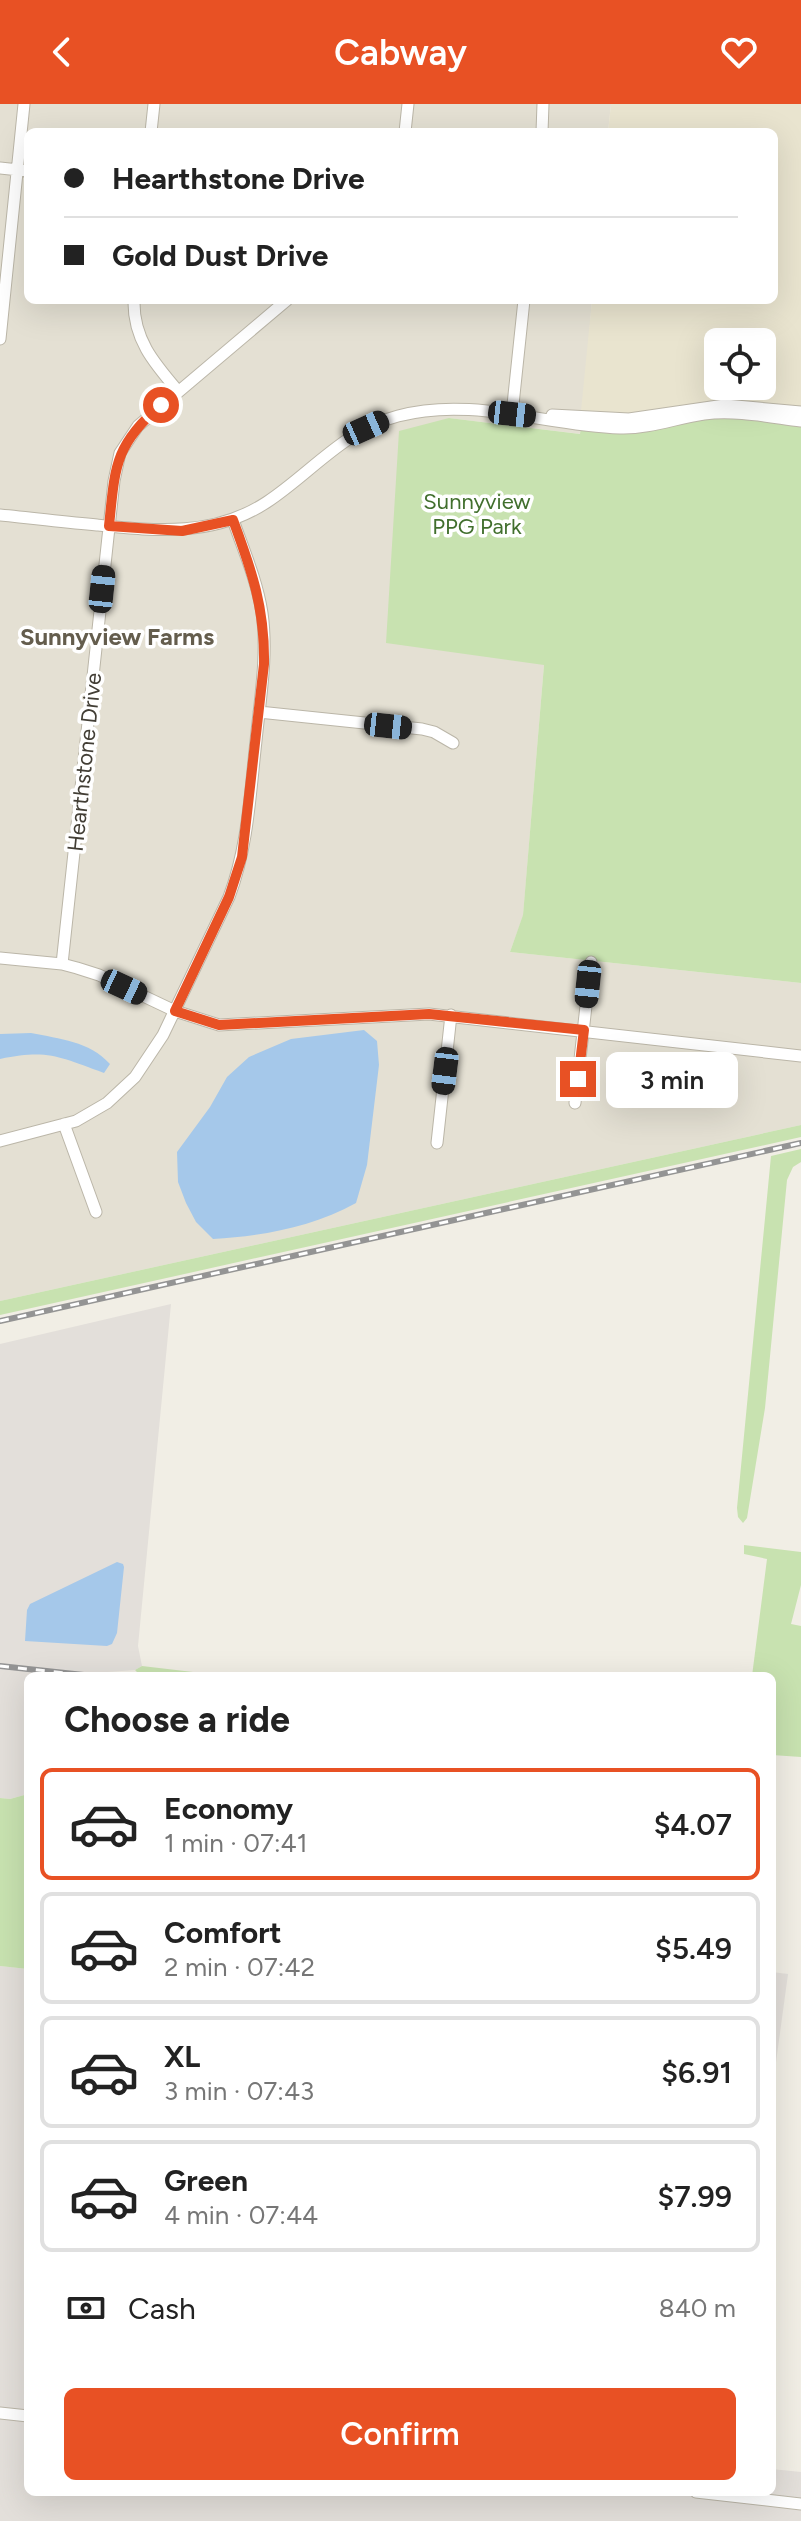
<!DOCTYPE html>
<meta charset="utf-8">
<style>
body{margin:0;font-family:Figtree,sans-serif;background:#f2f2f2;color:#222;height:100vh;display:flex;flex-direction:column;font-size:30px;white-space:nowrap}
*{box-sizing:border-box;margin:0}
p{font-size:26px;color:#767676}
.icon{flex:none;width:44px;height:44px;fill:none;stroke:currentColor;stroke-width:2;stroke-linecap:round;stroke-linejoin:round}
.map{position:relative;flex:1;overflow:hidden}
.drawer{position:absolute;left:24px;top:1568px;width:752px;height:824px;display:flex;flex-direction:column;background:#fff;border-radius:12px;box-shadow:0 8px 32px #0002}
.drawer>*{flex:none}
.banner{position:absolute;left:24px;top:24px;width:754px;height:176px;border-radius:12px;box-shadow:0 8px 32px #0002;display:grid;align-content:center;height:176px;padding:0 40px;background:#fff}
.controls{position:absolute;left:704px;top:224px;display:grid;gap:16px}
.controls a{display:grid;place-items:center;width:72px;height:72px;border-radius:12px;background:#fff;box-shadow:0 8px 32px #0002;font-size:40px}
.end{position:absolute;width:36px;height:36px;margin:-18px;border:10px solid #e85124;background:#fff;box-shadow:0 0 0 4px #fff}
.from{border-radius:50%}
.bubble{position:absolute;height:56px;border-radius:12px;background:#fff;box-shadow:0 8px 32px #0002;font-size:26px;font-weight:600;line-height:56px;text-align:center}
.car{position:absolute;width:24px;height:48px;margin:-24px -12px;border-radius:10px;box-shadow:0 0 6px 2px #0007;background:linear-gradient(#222 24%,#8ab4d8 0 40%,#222 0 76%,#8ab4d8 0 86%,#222 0)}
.banner b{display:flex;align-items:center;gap:28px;height:76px;font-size:30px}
.banner b+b{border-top:2px solid #e0e0e0}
.banner i{width:20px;height:20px;background:#222}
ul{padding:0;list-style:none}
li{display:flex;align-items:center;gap:24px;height:112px;margin:0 16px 12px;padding:0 24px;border:4px solid #e0e0e0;border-radius:12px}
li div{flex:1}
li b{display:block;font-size:30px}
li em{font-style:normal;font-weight:600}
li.current{border-color:#e85124}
li>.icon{width:72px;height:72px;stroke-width:1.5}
h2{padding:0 40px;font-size:36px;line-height:96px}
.pay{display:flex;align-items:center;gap:20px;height:88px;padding:0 40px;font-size:30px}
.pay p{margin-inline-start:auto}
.cta{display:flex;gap:16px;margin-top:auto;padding:16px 40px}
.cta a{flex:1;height:92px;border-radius:12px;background:#e85124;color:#fff;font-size:32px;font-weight:600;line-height:92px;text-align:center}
header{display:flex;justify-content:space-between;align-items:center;height:104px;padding:0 40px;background:#e85124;color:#fff;font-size:36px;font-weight:600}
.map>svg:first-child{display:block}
</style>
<header><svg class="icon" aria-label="back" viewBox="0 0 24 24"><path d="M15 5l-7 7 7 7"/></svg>Cabway<svg class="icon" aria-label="heart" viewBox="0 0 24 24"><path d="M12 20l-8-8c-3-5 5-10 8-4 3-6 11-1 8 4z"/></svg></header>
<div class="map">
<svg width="801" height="2417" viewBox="0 0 801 2417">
<rect width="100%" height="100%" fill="#f1eee5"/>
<path fill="#e4e0d3" d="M 0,0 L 611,0 L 608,28 L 28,28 L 28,196 L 592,196 L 581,330 L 449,314 L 544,561 L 523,812 L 510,848 L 801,879 L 801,1021 L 0,1197 Z"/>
<path fill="#e3dfda" d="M 171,1200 L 138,1542 L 142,1562 L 135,1566 L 108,1568 L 108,1572 L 28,1572 L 28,1690 L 10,1695 L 0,1694 L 0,1240 Z
M 0,1862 L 28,1865 L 28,2388 L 772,2388 L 772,2365 L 801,2368 L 801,2417 L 0,2417 Z
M 772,1868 L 788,1870 L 772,1988 Z"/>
<path fill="#e9e4cf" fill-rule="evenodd" d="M 611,0 L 801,0 L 801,304 L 710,297 L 635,311 L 581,307 L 592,196 L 774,196 L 774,28 L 608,28 ZM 718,238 L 762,238 L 762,282 L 718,282 Z"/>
<path fill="#c8e2b0" d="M 721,313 L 801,320 L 801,879 L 510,848 L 523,811 L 544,561 L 386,539 L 399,327 L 449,314 L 580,330 L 581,325 Z
M 801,1021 L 801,1033 L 0,1211 L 0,1197 Z
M 801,1045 L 801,1058 L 793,1063 L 787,1076 L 765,1304 L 747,1414 L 743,1419 L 738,1413 L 737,1404 L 771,1052 Z
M 744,1441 L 801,1448 L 801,1481 L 791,1520 L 801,1522 L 801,1653 L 772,1651 L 772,1572 L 752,1572 L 767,1455 L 744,1450 Z
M 142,1562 L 227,1572 L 141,1572 L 135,1566 Z
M 28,1690 L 28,1865 L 0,1862 L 0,1694 L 10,1695 Z"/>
<path fill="#a5c8ea" d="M 364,926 L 377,937 L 379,961 L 367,1061 L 356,1099 C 312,1123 264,1132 213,1135 L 196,1118 L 186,1099 L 178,1078 L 177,1048 L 210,1003 L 227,973 L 249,953 L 291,935 Z
M 31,929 C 60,935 89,937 110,960 L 104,969 C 59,953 49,945 0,955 L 0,930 Z
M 117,1458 L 123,1460 L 124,1463 L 117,1529 L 112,1540 L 107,1542 L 25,1537 L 27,1506 L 30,1500 Z"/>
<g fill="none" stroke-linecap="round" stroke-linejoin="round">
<defs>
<path id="minor" d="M 151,28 L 154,0
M 405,28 L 408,0
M 542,28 L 543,0
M 0,64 L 28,67
M 134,196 C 133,235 154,259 178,287
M 0,235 L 24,0
M 512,310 L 524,196
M 552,311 L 629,315 L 725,301 L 801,308
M 0,411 C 32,414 64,418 97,421 C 157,427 214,433 267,398 C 311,369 344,326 398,312 C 472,292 546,322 620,324 C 649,325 676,314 704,310 C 736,306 769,313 801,317
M 259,608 L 422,625 L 434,628 L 453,639
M 0,854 L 62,860 L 77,864 L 99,871 L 175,907 L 219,921 L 429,910 L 801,952
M 62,860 L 114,377 L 120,349 L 138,322 L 287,196
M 575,999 L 591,858
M 64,1020 L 96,1108
M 0,1037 L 76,1017 L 107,999 L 135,973 L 163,931 L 229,793 C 248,743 250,690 256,637 C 260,595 268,551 262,509 C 257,477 244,447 233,416
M 437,1039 L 451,911
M 0,2309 L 28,2312
M 696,2388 L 801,2400"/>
</defs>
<use href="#minor" stroke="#bbb6a8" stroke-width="13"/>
<use href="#minor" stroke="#fff" stroke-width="11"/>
<defs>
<path id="rail" d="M 0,1217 L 801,1039
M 0,1562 L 93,1572"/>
</defs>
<use href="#rail" stroke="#949494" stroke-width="6"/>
<use href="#rail" stroke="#fff" stroke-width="3" stroke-dasharray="9" stroke-linecap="butt"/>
</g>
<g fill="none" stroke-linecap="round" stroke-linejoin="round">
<path stroke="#e85124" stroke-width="10" d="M 161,301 C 114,341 115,364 109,422 L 182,427 L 233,416 C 252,467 265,505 264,560 L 242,753 L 229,793 L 175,907 L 219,921 L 429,910 L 584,926 L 578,975"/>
</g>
<g text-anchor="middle" stroke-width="7" stroke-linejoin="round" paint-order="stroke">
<g font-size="22" fill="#416f2d" stroke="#fff">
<text x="477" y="405">Sunnyview<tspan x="477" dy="25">PPG Park</tspan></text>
</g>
<g font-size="22" fill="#423e35" stroke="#fff">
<text transform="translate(84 658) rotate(-84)" y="8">Hearthstone Drive</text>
</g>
<g font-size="24" font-weight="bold" fill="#645d4d" stroke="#fff">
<text x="117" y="541">Sunnyview Farms</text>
</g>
</g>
</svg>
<div class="controls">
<a><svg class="icon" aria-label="locate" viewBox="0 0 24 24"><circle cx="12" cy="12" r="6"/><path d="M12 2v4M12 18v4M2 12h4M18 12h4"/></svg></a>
</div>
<i class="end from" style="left:161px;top:301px"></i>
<i class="end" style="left:578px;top:975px"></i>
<div class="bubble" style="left:606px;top:948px;width:132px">3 min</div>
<i class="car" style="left:512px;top:310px;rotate:96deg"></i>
<i class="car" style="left:366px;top:324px;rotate:66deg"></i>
<i class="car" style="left:102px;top:485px;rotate:6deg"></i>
<i class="car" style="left:388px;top:622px;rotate:96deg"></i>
<i class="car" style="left:588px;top:880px;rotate:186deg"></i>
<i class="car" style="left:124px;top:883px;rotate:115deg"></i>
<i class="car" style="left:445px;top:967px;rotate:187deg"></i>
<div class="banner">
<b><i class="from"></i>Hearthstone Drive</b>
<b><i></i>Gold Dust Drive</b>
</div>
<section class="drawer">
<h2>Choose a ride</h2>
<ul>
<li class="current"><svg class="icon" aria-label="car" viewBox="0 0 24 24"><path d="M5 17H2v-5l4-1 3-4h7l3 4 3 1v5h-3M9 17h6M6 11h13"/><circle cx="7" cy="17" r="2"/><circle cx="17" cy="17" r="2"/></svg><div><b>Economy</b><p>1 min · 07:41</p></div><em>$4.07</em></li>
<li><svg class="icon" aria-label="car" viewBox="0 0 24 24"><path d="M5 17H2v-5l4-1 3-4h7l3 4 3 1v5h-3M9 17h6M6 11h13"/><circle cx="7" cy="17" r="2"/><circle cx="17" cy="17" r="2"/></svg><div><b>Comfort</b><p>2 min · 07:42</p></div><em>$5.49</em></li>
<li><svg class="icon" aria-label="car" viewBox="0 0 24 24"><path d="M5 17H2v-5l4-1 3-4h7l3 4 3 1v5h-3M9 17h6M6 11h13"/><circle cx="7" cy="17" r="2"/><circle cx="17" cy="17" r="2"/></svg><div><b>XL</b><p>3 min · 07:43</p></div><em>$6.91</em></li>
<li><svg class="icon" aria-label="car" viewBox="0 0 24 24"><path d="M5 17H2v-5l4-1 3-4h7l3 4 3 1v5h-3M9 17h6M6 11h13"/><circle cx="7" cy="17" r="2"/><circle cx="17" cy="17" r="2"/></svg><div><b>Green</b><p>4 min · 07:44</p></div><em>$7.99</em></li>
</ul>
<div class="pay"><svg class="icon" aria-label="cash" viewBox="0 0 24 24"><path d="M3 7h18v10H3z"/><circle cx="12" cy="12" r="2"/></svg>Cash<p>840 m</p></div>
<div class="cta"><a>Confirm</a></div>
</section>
</div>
